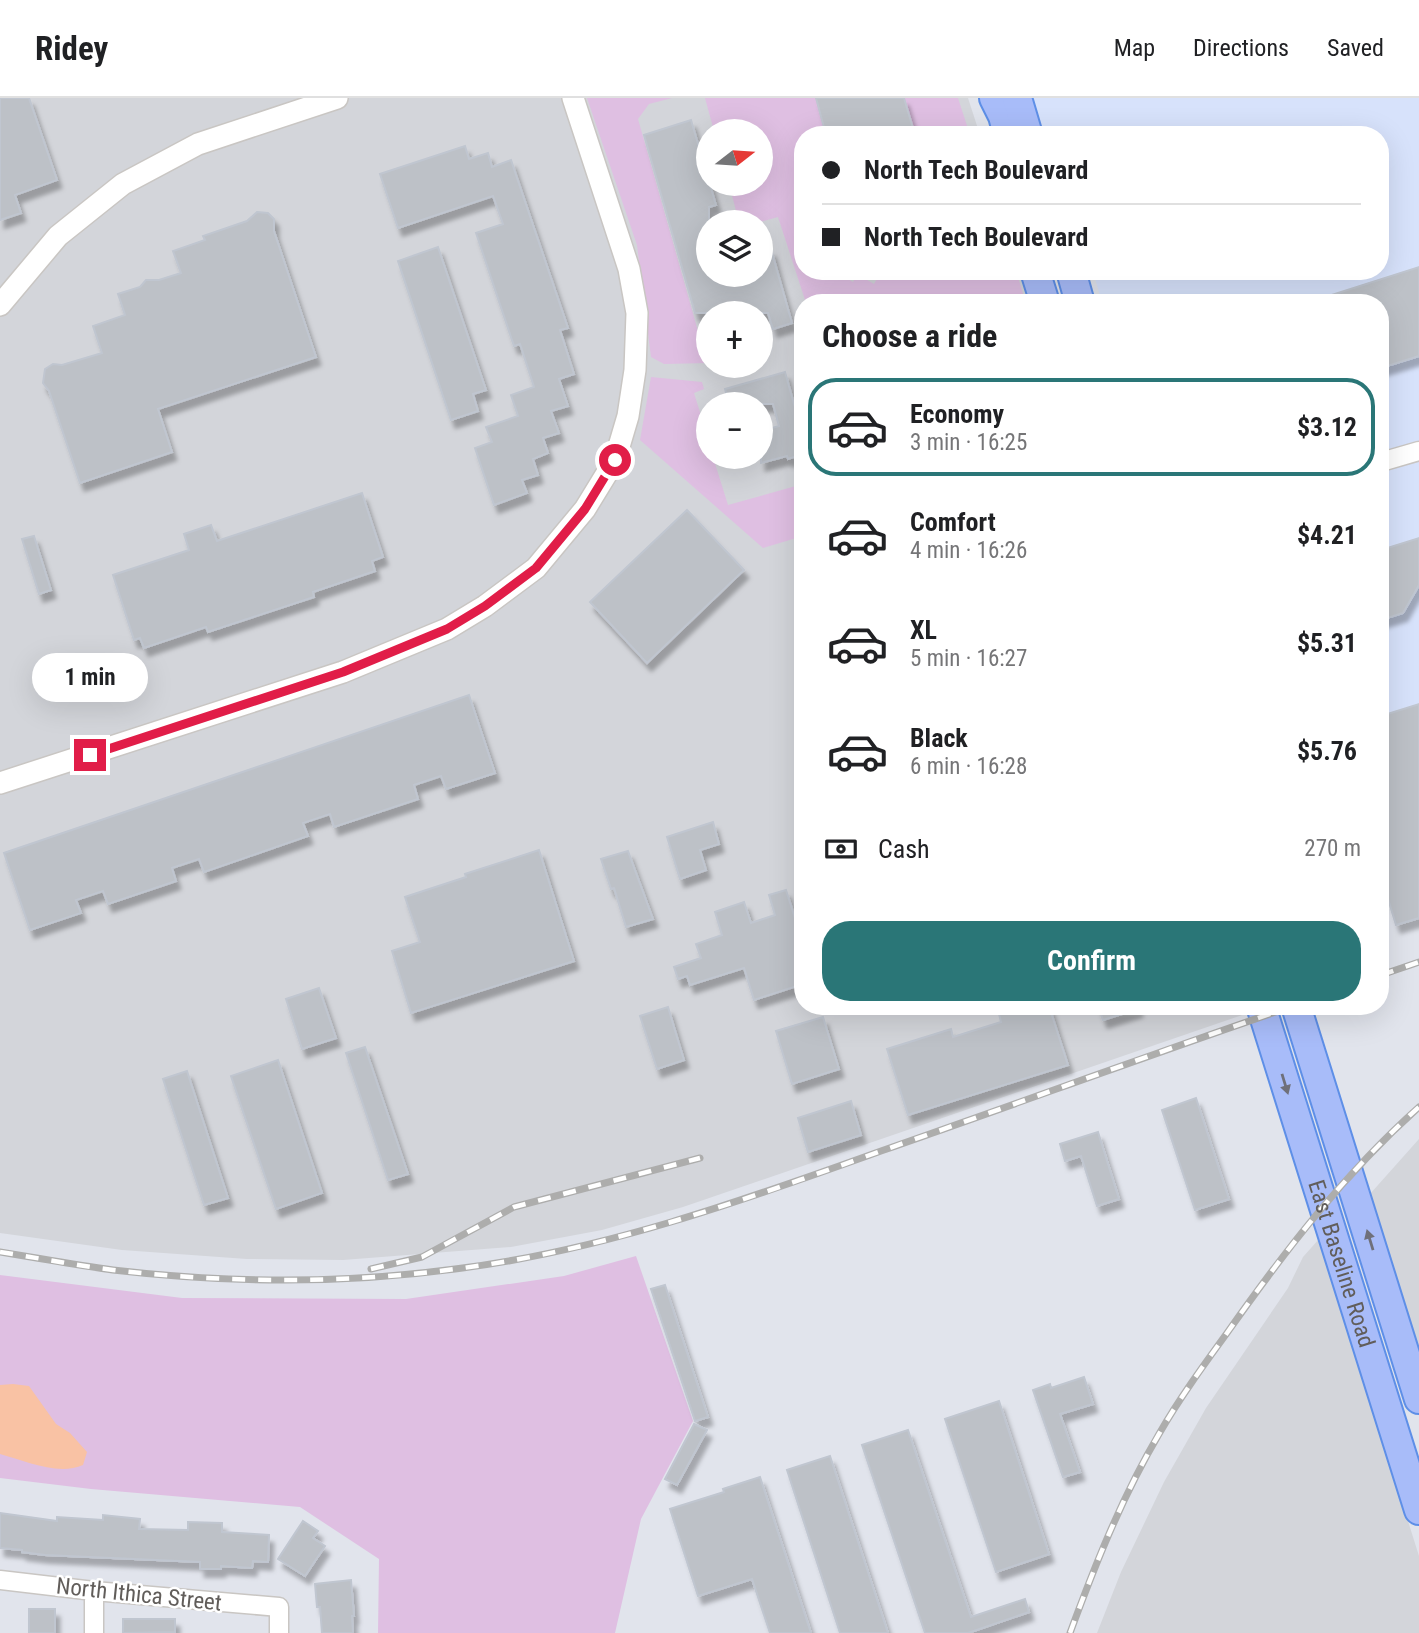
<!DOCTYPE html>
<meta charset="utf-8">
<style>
body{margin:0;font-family:"Roboto Condensed",sans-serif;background:#f6f6f6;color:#202124;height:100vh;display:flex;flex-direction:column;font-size:26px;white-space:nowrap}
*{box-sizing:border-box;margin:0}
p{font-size:23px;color:#757577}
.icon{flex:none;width:38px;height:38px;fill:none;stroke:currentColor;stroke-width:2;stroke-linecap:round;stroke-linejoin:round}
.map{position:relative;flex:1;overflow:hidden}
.drawer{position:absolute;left:794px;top:196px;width:595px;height:721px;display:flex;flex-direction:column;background:#fff;border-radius:28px;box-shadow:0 7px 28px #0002}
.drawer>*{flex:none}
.hud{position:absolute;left:794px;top:28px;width:595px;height:154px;border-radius:28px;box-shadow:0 7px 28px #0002;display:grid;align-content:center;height:154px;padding:0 28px;background:#fff}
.needle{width:46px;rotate:73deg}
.tools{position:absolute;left:696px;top:21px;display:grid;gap:14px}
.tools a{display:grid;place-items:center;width:77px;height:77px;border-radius:50%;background:#fff;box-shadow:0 7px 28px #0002;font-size:35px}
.end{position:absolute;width:32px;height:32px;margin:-16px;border:9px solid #e11d48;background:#fff;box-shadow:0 0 0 4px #fff}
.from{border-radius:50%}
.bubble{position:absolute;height:49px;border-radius:24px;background:#fff;box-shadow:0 7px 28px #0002;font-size:23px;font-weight:700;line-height:49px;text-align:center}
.hud b{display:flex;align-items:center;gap:24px;height:66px;font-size:26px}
.hud b+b{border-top:2px solid #e0e0e0}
.hud i{width:18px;height:18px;background:#202124}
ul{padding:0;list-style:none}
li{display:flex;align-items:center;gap:21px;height:98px;margin:0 14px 10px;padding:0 14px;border:4px solid transparent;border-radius:28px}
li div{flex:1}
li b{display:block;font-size:26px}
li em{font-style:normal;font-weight:700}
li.selected{border-color:#2a7677}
li>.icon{width:63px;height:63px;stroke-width:1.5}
h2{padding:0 28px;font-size:32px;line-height:84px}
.pay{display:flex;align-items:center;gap:18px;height:77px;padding:0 28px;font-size:26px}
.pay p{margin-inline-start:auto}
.button{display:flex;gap:14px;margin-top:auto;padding:14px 28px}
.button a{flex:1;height:80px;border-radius:28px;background:#2a7677;color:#fff;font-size:28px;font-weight:700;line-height:80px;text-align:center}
header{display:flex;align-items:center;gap:42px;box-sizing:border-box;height:98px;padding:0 35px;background:#fff;border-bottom:2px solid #e0e0e0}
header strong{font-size:33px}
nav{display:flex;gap:38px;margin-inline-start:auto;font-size:24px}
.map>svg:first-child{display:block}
</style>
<header>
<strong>Ridey</strong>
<nav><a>Map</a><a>Directions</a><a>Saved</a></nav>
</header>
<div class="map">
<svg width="1419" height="1535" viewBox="0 0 1419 1535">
<defs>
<filter id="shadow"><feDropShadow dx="4.5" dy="8" stdDeviation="2" flood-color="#0004"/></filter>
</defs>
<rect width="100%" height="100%" fill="#e1e4ec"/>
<path fill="#d7e2fb" d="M 1031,0 L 1419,0 L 1419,654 L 1381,666 L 1381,205 L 1102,205 L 1093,173 L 1381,173 L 1381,37 L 1042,37 Z"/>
<path fill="#d3d5da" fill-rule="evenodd" d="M 0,0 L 968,0 L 980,37 L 803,37 L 803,173 L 1022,173 L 1032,205 L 803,205 L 803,908 L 1249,908 L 1251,914 L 683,1109 L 602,1132 L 511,1149 L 343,1162 L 247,1161 L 122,1152 L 0,1135 ZM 709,33 L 761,33 L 761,86 L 709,86 ZM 709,124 L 761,124 L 761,177 L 709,177 ZM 709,215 L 761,215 L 761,268 L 709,268 ZM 709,306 L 761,306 L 761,359 L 709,359 Z
M 1419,1041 L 1419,1255 L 1370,1096 Z
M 1319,1141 L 1419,1458 L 1419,1535 L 1097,1535 L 1121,1474 L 1164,1384 L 1206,1310 L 1288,1190 L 1303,1159 Z"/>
<path fill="#dfbfe2" d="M 587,0 L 672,0 L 649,6 L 638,21 L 703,251 L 709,265 L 664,266 L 651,259 L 637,147 Z
M 705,0 L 816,0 L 826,37 L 803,37 L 803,173 L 834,173 L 853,184 L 857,176 L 874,186 L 879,177 L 888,182 L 893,173 L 1016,173 L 1026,205 L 806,205 L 778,119 L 760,124 L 739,124 L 729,86 L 761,86 L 761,33 L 714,33 Z
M 904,0 L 958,0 L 970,37 L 915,37 Z
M 651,279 L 702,284 L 704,291 L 694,295 L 709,343 L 709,359 L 713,359 L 728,407 L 803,386 L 803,438 L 763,450 L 640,342 Z
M 636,1158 L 693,1323 L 641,1421 L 615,1535 L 378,1535 L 379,1461 L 300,1409 L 91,1391 L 0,1380 L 0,1177 L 182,1200 L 406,1201 L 564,1178 Z"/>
<path fill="#f9c2a4" d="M 13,1286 L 29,1288 L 56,1326 L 70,1335 L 87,1354 L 83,1367 C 58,1378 26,1363 0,1356 L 0,1287 Z"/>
<path fill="#bdc1c7" stroke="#c0c6d0" stroke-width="2" filter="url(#shadow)" d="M 0,0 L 29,0 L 57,82 L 15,97 L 21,115 L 0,122 Z
M 816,0 L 904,0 L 915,37 L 826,37 Z
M 691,22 L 716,107 L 709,109 L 709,177 L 761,177 L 761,154 L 771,151 L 792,225 L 773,231 L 768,215 L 695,215 L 644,37 Z
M 465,48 L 469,61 L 488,55 L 492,69 L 511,62 L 568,230 L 560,232 L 574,276 L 559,281 L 568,308 L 551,313 L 559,335 L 543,340 L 548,355 L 533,361 L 538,377 L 522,382 L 527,395 L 494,407 L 475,350 L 492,344 L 486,329 L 518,318 L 511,297 L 534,289 L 520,246 L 514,248 L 476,135 L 503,126 L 493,98 L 398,130 L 380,76 Z
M 257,114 L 268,115 L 274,121 L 274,133 L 316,259 L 158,311 L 172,354 L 80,385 L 49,293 L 43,285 L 45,271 L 53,266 L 62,267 L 102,255 L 93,228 L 125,217 L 118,196 L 140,189 L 146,182 L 159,182 L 181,175 L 173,153 L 205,142 L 203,138 L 247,123 Z
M 438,149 L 486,292 L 473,296 L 478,313 L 451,322 L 398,163 Z
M 1419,169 L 1419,258 L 1381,270 L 1381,205 L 1316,205 L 1316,202 Z
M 785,274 L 803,338 L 803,356 L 788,361 L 787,358 L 761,365 L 761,333 L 779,328 L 773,306 L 729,306 L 725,291 Z
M 362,395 L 383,459 L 372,463 L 375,473 L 313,494 L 314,499 L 208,534 L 206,529 L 144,550 L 140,540 L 134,542 L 113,477 L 189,452 L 184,436 L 211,427 L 217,443 Z
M 687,412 L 744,472 L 647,565 L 590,504 Z
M 34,438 L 51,492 L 39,496 L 22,441 Z
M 1419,440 L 1419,487 L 1403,515 L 1381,522 L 1381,452 Z
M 469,597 L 495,675 L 446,691 L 441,678 L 414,687 L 418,701 L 334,729 L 330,716 L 303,725 L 308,738 L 204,774 L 199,761 L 172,770 L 176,783 L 108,806 L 103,793 L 76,802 L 81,815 L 30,832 L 4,755 Z
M 1419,606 L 1419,820 L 1396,827 L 1381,778 L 1381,618 Z
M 713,724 L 719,746 L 700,752 L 706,772 L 680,781 L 667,739 Z
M 539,752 L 574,863 L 411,915 L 392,853 L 420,844 L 405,799 L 466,779 L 465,776 Z
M 628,753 L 653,821 L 626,829 L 614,790 L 611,791 L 601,761 Z
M 786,792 L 803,845 L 803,886 L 754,902 L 744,870 L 690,887 L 687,878 L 678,881 L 674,869 L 701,860 L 696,846 L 722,837 L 715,814 L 744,804 L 751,825 L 775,817 L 769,797 Z
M 319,890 L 336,940 L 302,951 L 286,901 Z
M 1023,908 L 1049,908 L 1068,967 L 908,1017 L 887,951 L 951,931 L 953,939 L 1001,924 L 999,916 Z
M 1098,908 L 1138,908 L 1138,911 L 1103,922 Z
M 668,909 L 684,962 L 657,971 L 640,918 Z
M 823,919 L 839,971 L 792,986 L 776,933 Z
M 365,949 L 408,1076 L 388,1082 L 346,955 Z
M 278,962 L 322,1095 L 276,1111 L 231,978 Z
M 187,973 L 228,1100 L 204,1107 L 163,981 Z
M 1196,1000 L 1229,1101 L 1195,1112 L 1162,1012 Z
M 851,1003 L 861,1037 L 808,1054 L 798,1020 Z
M 1098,1034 L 1119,1101 L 1097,1108 L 1081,1058 L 1065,1063 L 1060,1046 Z
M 665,1187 L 708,1319 L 695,1323 L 651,1191 Z
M 1084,1279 L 1093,1306 L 1060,1316 L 1080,1374 L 1063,1379 L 1033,1292 L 1050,1286 L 1051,1290 Z
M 999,1303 L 1049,1456 L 996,1474 L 945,1321 Z
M 694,1326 L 707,1332 L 677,1387 L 665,1381 Z
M 908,1332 L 971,1519 L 1025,1501 L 1029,1514 L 968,1535 L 925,1535 L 862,1347 Z
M 830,1358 L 888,1535 L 840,1535 L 787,1372 Z
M 760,1379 L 811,1535 L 770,1535 L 752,1481 L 698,1498 L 670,1411 L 724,1394 L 723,1391 Z
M 0,1415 L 57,1423 L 57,1419 L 103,1422 L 103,1417 L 140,1421 L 139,1431 L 188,1432 L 188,1424 L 222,1425 L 222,1434 L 269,1437 L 268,1464 L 253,1463 L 252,1470 L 221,1468 L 221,1471 L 200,1471 L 200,1464 L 45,1457 L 22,1454 L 22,1452 L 0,1450 Z
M 303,1423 L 318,1433 L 313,1440 L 325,1448 L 305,1478 L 278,1461 Z
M 351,1482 L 354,1518 L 352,1518 L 353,1535 L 322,1535 L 320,1509 L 317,1509 L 315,1486 Z
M 29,1511 L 55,1511 L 55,1535 L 29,1535 Z
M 123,1521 L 175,1521 L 175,1534 L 123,1535 Z"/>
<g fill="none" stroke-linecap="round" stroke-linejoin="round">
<defs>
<path id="minor" d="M 1381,364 L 1419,353
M 0,1482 L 94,1493 L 279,1509 L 279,1535
M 94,1535 L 94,1493"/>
<path id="tertiary" d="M 0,207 L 58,138 L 123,86 L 198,46 L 337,0
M 0,685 L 343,574 L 447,531 L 485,508 L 536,470 L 585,411 L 615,362 L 628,318 L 635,272 L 637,215 L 629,171 L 573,0"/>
<g id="primary">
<path d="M 994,0 L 1003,18 L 1008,37"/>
<path d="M 1017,0 L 1028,37"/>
<path d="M 1035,173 L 1045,205"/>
<path d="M 1071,173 L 1080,205"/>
<path id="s1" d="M 1261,908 L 1419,1412"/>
<path d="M 1296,908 L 1419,1301"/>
</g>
</defs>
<use href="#minor" stroke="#c9c6c3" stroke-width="21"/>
<use href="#tertiary" stroke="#c9c6c3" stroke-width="24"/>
<use href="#primary" stroke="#5e8fe7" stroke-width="32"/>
<use href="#minor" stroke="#fff" stroke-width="18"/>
<use href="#tertiary" stroke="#fff" stroke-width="21"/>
<use href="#primary" stroke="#a8bcf9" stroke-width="28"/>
<defs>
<path id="rail" d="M 1381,877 L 1419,864
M 0,1154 C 38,1160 75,1167 113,1172 C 226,1185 342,1186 455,1171 C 602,1153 742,1103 881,1053 C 1019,1005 1155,955 1293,908
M 371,1171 L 422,1159 L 514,1109 L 700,1060
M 1070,1535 C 1095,1467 1122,1399 1159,1336 C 1179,1301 1203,1268 1227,1235 C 1284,1154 1345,1075 1419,1009"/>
</defs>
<use href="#rail" stroke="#adadac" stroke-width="7"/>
<use href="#rail" stroke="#fff" stroke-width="4.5" stroke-dasharray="13" stroke-linecap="butt"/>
</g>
<defs><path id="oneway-solid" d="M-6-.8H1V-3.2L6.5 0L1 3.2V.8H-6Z" transform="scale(1.75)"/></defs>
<g fill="#6f707a">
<use href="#oneway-solid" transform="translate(1285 986) rotate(73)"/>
<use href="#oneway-solid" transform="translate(1370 1142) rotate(-107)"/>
</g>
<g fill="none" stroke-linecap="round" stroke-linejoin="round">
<path stroke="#e11d48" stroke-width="9" d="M 90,657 L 343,574 L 447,531 L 485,508 L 536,470 L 585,411 L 615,362"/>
</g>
<g text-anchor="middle" stroke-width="5" stroke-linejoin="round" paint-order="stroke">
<g font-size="23" fill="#615d5a" stroke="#fff">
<text dy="8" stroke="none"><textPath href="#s1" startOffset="270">East Baseline Road</textPath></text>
<text transform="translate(139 1496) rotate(6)" y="8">North Ithica Street</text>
</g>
</g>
</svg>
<div class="tools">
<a><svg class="needle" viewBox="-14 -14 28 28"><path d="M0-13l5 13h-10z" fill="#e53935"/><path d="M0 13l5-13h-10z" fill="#757577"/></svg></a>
<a><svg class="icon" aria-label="layers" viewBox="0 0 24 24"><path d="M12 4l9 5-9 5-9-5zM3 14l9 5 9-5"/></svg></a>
<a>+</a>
<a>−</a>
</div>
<i class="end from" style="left:615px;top:362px"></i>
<i class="end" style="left:90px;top:657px"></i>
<div class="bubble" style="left:32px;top:555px;width:116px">1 min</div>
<div class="hud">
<b><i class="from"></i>North Tech Boulevard</b>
<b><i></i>North Tech Boulevard</b>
</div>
<section class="drawer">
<h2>Choose a ride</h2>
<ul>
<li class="selected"><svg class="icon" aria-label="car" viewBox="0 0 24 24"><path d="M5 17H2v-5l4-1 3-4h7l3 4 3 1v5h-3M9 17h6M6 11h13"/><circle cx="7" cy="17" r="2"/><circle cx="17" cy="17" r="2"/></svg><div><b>Economy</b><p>3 min · 16:25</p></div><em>$3.12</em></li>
<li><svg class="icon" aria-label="car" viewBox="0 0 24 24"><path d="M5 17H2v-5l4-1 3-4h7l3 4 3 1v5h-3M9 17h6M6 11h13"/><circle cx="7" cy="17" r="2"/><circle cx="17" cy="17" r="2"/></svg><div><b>Comfort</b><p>4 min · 16:26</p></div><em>$4.21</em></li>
<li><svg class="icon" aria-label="car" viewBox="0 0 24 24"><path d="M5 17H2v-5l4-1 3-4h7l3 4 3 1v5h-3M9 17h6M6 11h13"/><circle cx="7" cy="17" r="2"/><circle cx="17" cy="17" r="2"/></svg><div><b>XL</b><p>5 min · 16:27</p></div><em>$5.31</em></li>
<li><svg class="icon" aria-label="car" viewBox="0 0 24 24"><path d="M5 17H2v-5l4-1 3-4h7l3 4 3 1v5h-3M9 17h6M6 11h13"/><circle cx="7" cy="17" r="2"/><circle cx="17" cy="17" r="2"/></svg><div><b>Black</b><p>6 min · 16:28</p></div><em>$5.76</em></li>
</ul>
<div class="pay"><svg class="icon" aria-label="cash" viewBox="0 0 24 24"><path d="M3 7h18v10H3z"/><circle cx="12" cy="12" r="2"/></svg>Cash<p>270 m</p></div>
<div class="button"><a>Confirm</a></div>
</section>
</div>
